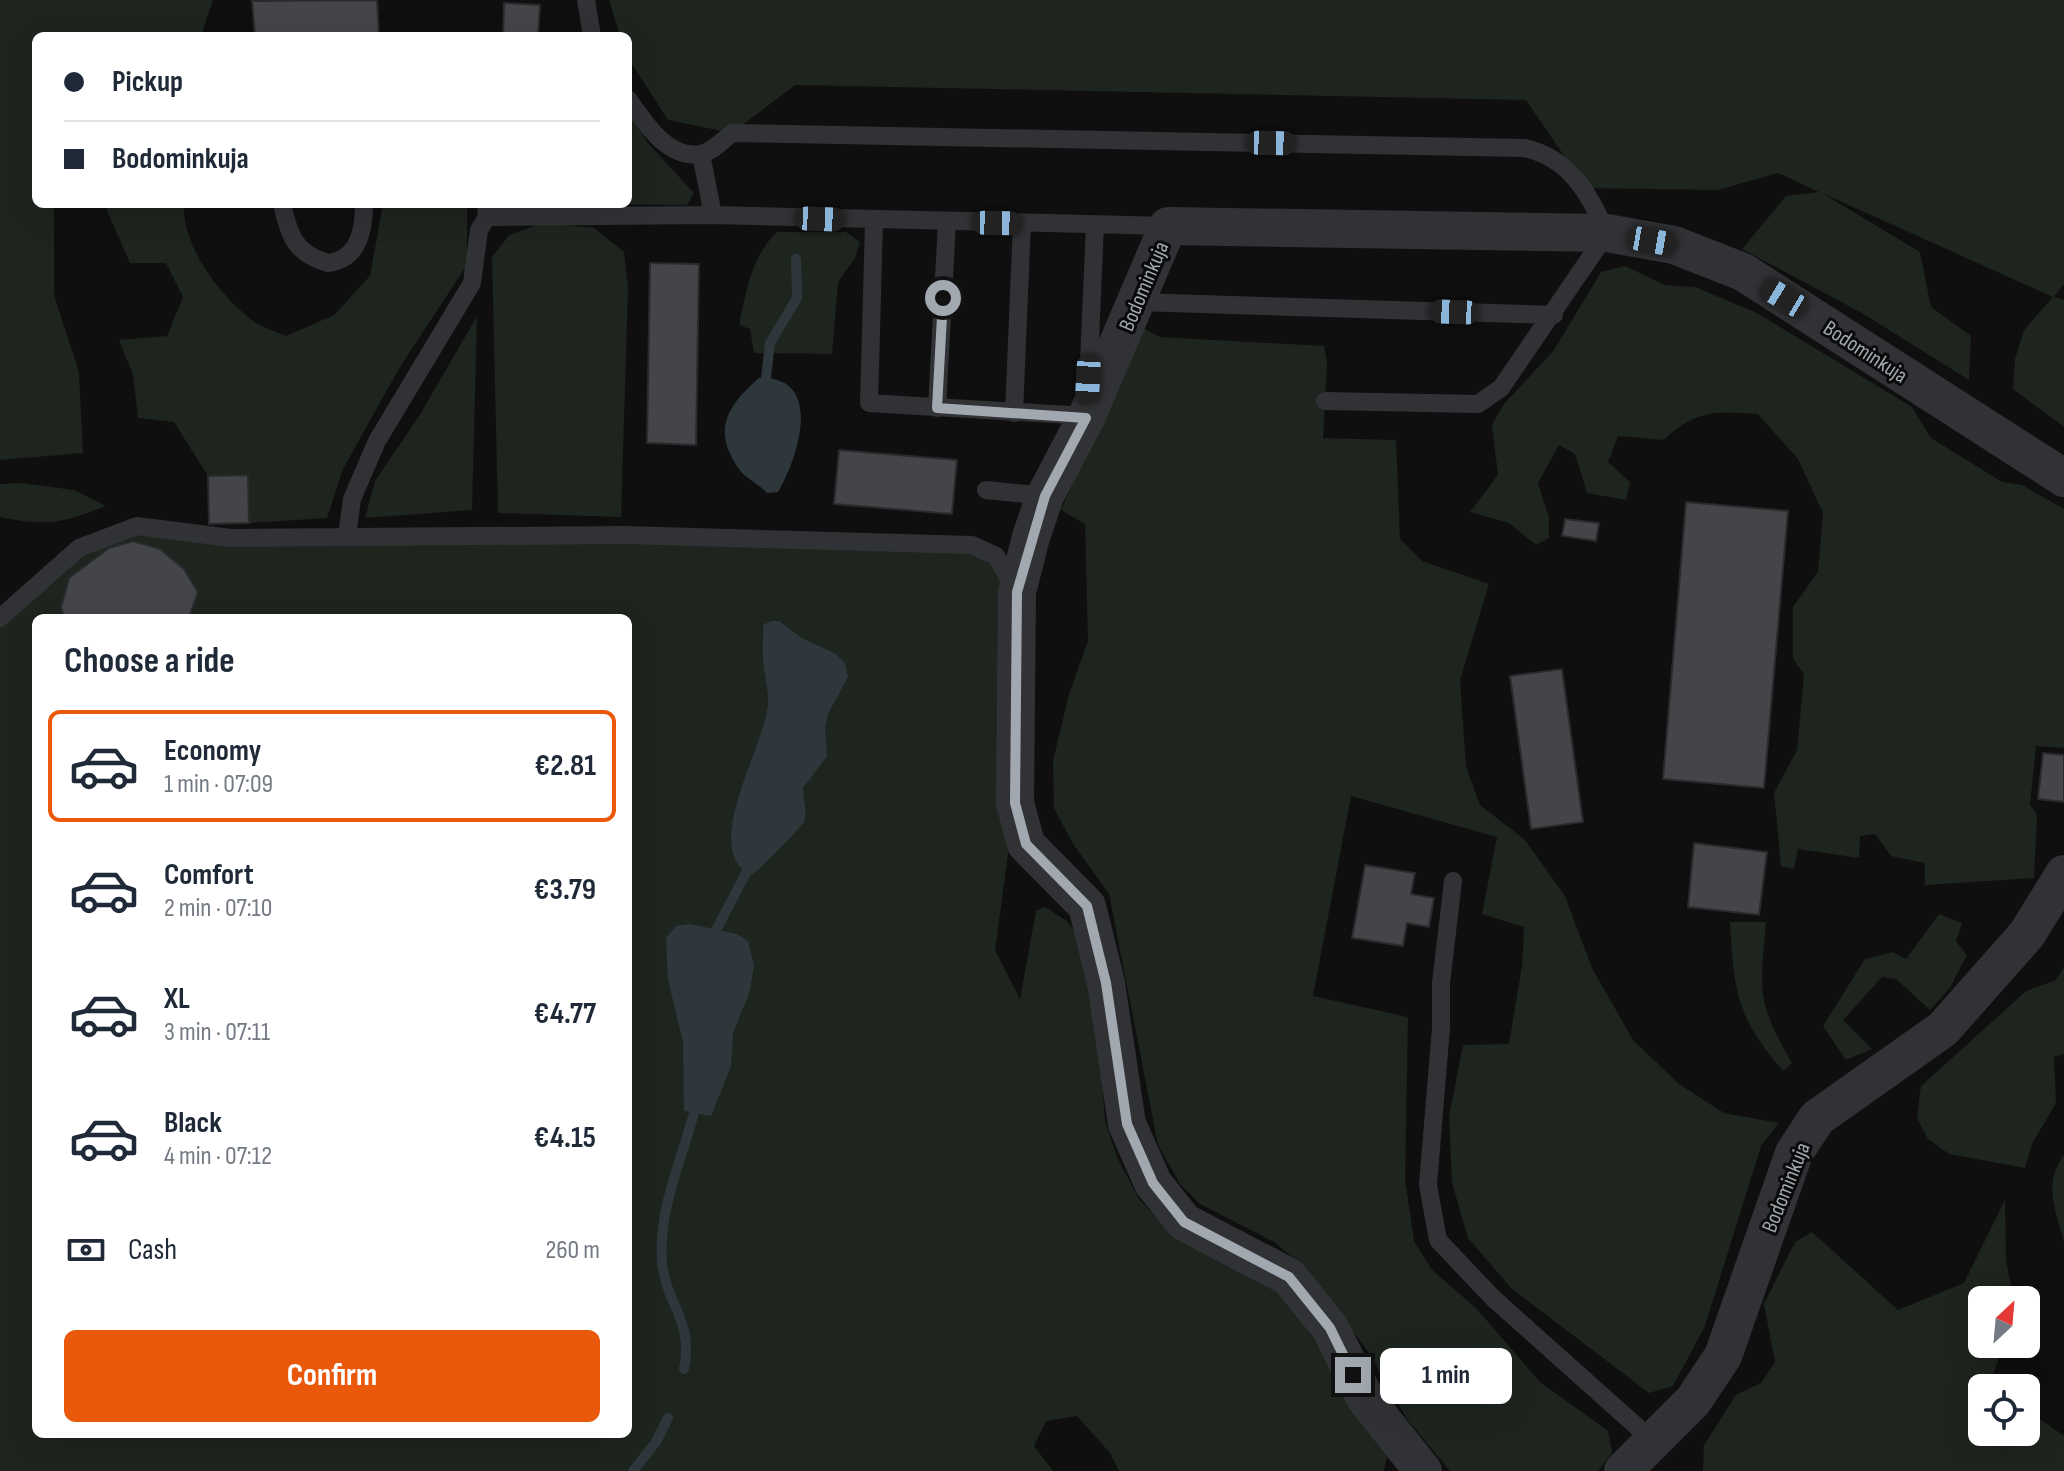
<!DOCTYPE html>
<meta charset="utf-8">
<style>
body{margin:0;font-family:"Sofia Sans Condensed",sans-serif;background:#f2f2f3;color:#1f2937;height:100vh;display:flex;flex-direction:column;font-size:30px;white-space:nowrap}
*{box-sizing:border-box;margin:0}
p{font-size:26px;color:#747a83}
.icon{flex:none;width:44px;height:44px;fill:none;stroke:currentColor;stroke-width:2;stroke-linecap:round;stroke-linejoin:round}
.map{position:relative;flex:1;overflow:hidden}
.drawer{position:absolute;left:32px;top:614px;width:600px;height:824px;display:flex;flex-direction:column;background:#fff;border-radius:12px;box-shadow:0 8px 32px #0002}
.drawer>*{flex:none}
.top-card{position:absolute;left:32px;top:32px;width:600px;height:176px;border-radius:12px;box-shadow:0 8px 32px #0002;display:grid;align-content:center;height:176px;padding:0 32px;background:#fff}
.needle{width:52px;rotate:26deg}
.tools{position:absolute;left:1968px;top:1286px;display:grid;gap:16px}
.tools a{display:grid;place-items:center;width:72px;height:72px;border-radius:12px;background:#fff;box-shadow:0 8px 32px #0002;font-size:40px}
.end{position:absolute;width:36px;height:36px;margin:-18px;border:10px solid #a2a8af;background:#111;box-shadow:0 0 0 4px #111}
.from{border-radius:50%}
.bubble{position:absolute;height:56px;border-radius:12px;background:#fff;box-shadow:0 8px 32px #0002;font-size:26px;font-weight:700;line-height:56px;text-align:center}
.car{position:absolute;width:24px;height:48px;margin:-24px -12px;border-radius:10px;box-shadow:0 0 6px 2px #0007;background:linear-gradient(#222 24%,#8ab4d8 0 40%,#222 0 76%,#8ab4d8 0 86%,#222 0)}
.top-card b{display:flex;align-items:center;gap:28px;height:76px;font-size:30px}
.top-card b+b{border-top:2px solid #e0e1e3}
.top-card i{width:20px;height:20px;background:#1f2937}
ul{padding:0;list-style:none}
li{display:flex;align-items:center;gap:24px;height:112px;margin:0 16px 12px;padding:0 16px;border:4px solid transparent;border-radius:12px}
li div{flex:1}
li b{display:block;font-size:30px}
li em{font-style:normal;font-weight:700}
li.on{border-color:#ea580c}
li>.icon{width:72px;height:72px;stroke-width:1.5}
h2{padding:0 32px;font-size:36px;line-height:96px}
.pay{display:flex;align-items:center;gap:20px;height:88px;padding:0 32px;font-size:30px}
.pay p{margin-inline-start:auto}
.button{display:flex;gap:16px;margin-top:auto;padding:16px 32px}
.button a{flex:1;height:92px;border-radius:12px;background:#ea580c;color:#fff;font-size:32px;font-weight:700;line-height:92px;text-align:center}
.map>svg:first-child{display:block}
</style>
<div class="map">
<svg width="2064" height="1471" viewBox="0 0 2064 1471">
<rect width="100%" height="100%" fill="#0f0f10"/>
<path fill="#1e241e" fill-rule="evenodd" d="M 0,0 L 213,0 L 201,36 L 36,36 L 36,204 L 184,204 C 182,246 219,295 252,320 C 261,327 275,331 286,336 L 334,315 L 370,276 L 383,204 L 467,204 L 467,265 L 400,367 L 343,469 L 327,518 L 249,523 L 247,475 L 208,476 L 174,422 L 138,418 L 133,375 L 119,340 L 167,336 L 183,297 L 166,263 L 130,263 L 105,206 L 54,208 L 54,295 L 79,372 L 83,453 L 0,460 Z
M 609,0 L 2064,0 L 2064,284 L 2054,297 L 2064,300 L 2064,427 L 2013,389 L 2015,359 L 2024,330 L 2053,297 L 1822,193 L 1920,252 L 1931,307 L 1971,336 L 1969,380 L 1862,313 L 1742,249 L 1786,196 L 1819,192 L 1778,173 L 1718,190 L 1586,188 L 1526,100 L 795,85 L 732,133 L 668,120 L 628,58 L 628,36 L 620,36 Z
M 628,112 L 648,143 L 694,193 L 687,205 L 590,204 L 628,204 Z
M 543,223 L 594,228 L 624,252 L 628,289 L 621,517 L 498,513 L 492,257 L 509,235 Z
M 777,232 L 846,232 L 860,242 L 855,258 L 838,282 L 832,354 L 754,353 L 750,329 L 739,325 C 746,292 751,257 777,232 Z
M 1625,266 L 1665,285 L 1695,287 L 1757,313 L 1912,407 L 1931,438 L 2002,482 L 2022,485 L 2064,509 L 2064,748 L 2036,746 L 2030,805 L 2037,814 L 2034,878 L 1925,885 L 1925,863 L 1891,856 L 1875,834 L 1860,836 L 1859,858 L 1798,849 L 1794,869 L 1781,866 L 1774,793 L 1797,750 L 1804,674 L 1793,659 L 1793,607 L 1818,572 L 1823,513 L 1798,459 L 1758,414 C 1717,411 1696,409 1664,440 L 1618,436 L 1608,462 L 1630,482 L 1626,500 L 1587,493 L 1575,454 L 1559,445 L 1538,483 L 1549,518 L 1549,538 L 1536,545 L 1509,523 L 1470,512 L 1498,475 L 1492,425 L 1504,404 L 1554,350 L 1601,272 Z
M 477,316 L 472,510 L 365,518 L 375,481 L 421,413 Z
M 1142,328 L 1160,337 L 1324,346 L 1327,363 L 1323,438 L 1396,440 L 1400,539 L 1422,561 L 1489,584 L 1460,680 L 1466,767 L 1480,805 L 1525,840 L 1565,896 L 1592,968 L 1633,1040 L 1679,1084 L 1724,1113 L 1779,1123 L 1761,1146 L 1705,1326 L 1673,1386 L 1649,1393 L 1511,1288 L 1468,1238 L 1452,1183 L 1449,1117 L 1463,1045 L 1509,1044 L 1522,966 L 1524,927 L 1482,914 L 1497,837 L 1351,796 L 1313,996 L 1408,1017 L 1405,1179 L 1414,1241 L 1432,1270 L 1476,1308 L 1540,1382 L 1608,1431 L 1612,1453 L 1598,1471 L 1450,1471 L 1407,1419 L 1367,1350 L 1303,1266 L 1274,1242 L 1200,1204 L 1180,1184 L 1158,1145 L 1109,894 L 1073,844 L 1054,808 L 1053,761 L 1069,694 L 1088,641 L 1085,524 L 1061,510 Z
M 22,483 L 74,490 L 106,506 C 63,523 46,527 0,517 L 0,484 Z
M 114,532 L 231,538 L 928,543 L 996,556 L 1017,592 L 1015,803 L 995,950 L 1020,999 L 1036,911 L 1045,907 L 1067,921 L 1084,944 L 1095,984 L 1105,1121 L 1117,1157 L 1139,1199 L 1170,1232 L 1275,1287 L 1313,1338 L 1352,1408 L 1387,1456 L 1384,1471 L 1119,1471 L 1110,1453 L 1077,1416 L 1046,1421 L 1034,1446 L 1053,1471 L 0,1471 L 0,609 ZM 36,618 L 628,618 L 628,1434 L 36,1434 Z
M 1939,914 L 1962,923 L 1956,941 L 1967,955 L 1950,988 L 1930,1010 L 1896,979 L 1882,977 L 1843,1020 L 1872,1049 L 1846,1060 L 1823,1026 L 1865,959 L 1893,952 L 1906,959 Z
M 1730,922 L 1766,922 C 1760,992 1756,1000 1792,1063 L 1783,1071 C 1736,1016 1734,992 1730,922 Z
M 2064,967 L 2064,1054 L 2054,1057 L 2056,1103 L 2032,1144 L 2025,1168 L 1949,1154 L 1928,1139 L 1917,1118 L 1921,1086 L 2026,991 L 2056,980 Z
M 2064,1155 L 2064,1242 C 2056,1209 2042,1185 2064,1155 Z
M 2005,1200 L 2006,1260 L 2013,1296 L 2020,1300 L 1982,1300 L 1982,1344 L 2004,1344 L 1990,1383 L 1996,1388 L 1982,1388 L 1982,1432 L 2026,1432 L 2026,1409 L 2064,1436 L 2064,1471 L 1703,1471 L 1704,1445 L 1736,1395 L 1761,1383 L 1775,1362 L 1764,1304 L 1795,1242 L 1812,1232 L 1898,1310 L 1964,1283 Z"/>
<path fill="#2e373b" d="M 759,378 C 826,375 797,461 778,492 L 767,493 C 759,484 746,479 739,469 C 711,430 728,405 759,378 Z
M 771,621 L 779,621 L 802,638 L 836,654 L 845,663 L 848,677 L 828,714 L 825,727 L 827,756 L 803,788 C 803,798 807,811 805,820 C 803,826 756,874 751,875 C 699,850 765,747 768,704 C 769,688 763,672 763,655 C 762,645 764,635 763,625 Z
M 690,924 L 737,934 L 748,941 L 754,965 L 750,991 L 733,1033 L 731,1066 L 711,1116 L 684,1111 L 683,1042 L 668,980 L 666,938 L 676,926 Z"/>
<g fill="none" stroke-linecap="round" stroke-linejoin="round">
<path stroke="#2e373b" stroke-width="10" d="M 766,378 L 770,343 L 797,298 L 796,259
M 715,932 L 746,873
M 684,1369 C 694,1320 666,1305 662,1262 C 658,1210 681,1162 694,1113
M 633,1471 L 656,1442 L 668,1418"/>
</g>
<path fill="#434548" stroke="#292a2c" stroke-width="2" d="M 377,0 L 379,36 L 255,36 L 252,1 Z
M 504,3 L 540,5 L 538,36 L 503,36 Z
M 650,263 L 699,264 L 696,445 L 647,443 Z
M 839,450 L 957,460 L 952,514 L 834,504 Z
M 248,475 L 249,523 L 209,524 L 208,476 Z
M 1686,502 L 1788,511 L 1764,788 L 1663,779 Z
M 1565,519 L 1599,523 L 1596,541 L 1562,536 Z
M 133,541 L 160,549 L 184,569 L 198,592 L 189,618 L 64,618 L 61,607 L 69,578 L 109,548 Z
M 1562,669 L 1583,822 L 1531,829 L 1510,676 Z
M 2043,753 L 2064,755 L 2064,802 L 2038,799 Z
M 1694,843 L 1767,852 L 1759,915 L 1688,907 Z
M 1365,865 L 1415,873 L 1411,894 L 1434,898 L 1429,927 L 1407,923 L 1403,946 L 1352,938 Z"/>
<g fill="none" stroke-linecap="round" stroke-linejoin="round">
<path stroke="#313235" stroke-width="18" d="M 586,0 L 592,36
M 628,99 C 644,121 667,160 701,154 C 712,152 723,140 732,133 L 1525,148 C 1571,159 1588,193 1607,233 L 1501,388 L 1478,404 L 1325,401
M 282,204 C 289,235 295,254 328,263 C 359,259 364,230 364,204
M 486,204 L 487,217 L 713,215 L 701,154
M 713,215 L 1168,226
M 874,221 L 869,403 L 1086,416
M 1137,302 L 1554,315
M 1088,386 L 1095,225
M 937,408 L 947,222
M 1014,413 L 1022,224
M 986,490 L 1045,496
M 347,536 L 352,499 L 377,441 L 472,283 L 479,230 L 487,217
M 0,618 L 79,548 L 137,526 L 231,538 L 624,535 L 972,545 L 996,556 L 1015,590
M 1453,881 L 1441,983 L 1441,1028 L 1428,1185 L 1438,1240 L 1493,1298 L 1653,1441"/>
<path stroke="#313235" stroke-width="38" d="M 1423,1471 L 1365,1398 L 1330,1328 L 1289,1277 L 1184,1222 L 1153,1183 L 1127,1124 L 1106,983 L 1087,906 L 1026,844 L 1015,803 L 1017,592 L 1031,537 L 1045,496 L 1086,418 L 1168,226 L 1607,233 L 1674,245 L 1743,272 L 2064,478
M 1623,1471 L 1693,1401 L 1723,1356 L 1794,1153 L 1817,1118 L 1943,1029 L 2027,934 L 2064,874"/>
</g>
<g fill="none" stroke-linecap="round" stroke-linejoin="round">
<path stroke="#a2a8af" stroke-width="10" d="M 943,298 L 937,408 L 1086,418 L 1045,496 L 1017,592 L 1015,803 L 1026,844 L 1087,906 L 1106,983 L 1127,1124 L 1153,1183 L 1184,1222 L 1289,1277 L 1330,1328 L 1353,1375"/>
</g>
<g text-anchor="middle" stroke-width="6" stroke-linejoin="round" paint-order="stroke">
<g font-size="22" fill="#a2a8af" stroke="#0a0a0b">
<text transform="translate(1143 286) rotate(-67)" y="8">Bodominkuja</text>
<text transform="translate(1866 351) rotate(33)" y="8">Bodominkuja</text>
<text transform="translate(1785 1187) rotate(-68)" y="8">Bodominkuja</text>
</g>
</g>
</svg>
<div class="tools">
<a><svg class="needle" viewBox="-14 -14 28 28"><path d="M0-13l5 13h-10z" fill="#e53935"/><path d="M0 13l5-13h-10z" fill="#747a83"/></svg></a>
<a><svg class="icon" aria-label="locate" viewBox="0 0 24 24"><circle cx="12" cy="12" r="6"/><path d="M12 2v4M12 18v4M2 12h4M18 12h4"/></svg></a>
</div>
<i class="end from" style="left:943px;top:298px"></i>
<i class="end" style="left:1353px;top:1375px"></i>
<div class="bubble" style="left:1380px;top:1348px;width:132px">1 min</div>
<i class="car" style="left:1271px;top:143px;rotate:91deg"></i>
<i class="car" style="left:820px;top:219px;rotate:92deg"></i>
<i class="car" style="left:997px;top:223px;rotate:91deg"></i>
<i class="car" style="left:1652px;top:241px;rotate:100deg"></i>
<i class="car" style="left:1784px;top:298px;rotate:301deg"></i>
<i class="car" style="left:1454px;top:312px;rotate:272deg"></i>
<i class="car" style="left:1088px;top:379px;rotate:183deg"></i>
<div class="top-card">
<b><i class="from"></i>Pickup</b>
<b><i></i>Bodominkuja</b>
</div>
<section class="drawer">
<h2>Choose a ride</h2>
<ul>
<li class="on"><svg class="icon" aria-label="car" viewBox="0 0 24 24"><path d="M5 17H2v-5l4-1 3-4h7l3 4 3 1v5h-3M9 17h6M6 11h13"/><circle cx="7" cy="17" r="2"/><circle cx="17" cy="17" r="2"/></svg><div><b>Economy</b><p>1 min · 07:09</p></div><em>€2.81</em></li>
<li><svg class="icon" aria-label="car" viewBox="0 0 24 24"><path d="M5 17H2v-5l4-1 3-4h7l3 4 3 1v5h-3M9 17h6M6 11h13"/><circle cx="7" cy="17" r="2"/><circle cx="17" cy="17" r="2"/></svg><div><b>Comfort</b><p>2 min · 07:10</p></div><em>€3.79</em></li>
<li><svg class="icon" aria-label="car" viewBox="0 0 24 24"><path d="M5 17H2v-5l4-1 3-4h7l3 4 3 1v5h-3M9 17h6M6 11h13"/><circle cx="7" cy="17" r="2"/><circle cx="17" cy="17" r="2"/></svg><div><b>XL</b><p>3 min · 07:11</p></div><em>€4.77</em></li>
<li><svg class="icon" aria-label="car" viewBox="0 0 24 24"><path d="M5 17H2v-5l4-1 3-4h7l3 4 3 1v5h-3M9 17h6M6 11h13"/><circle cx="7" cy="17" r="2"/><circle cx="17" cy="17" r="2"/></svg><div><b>Black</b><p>4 min · 07:12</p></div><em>€4.15</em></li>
</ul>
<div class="pay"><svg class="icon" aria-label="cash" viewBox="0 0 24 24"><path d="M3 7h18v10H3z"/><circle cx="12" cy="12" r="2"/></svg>Cash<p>260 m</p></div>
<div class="button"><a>Confirm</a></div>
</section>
</div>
